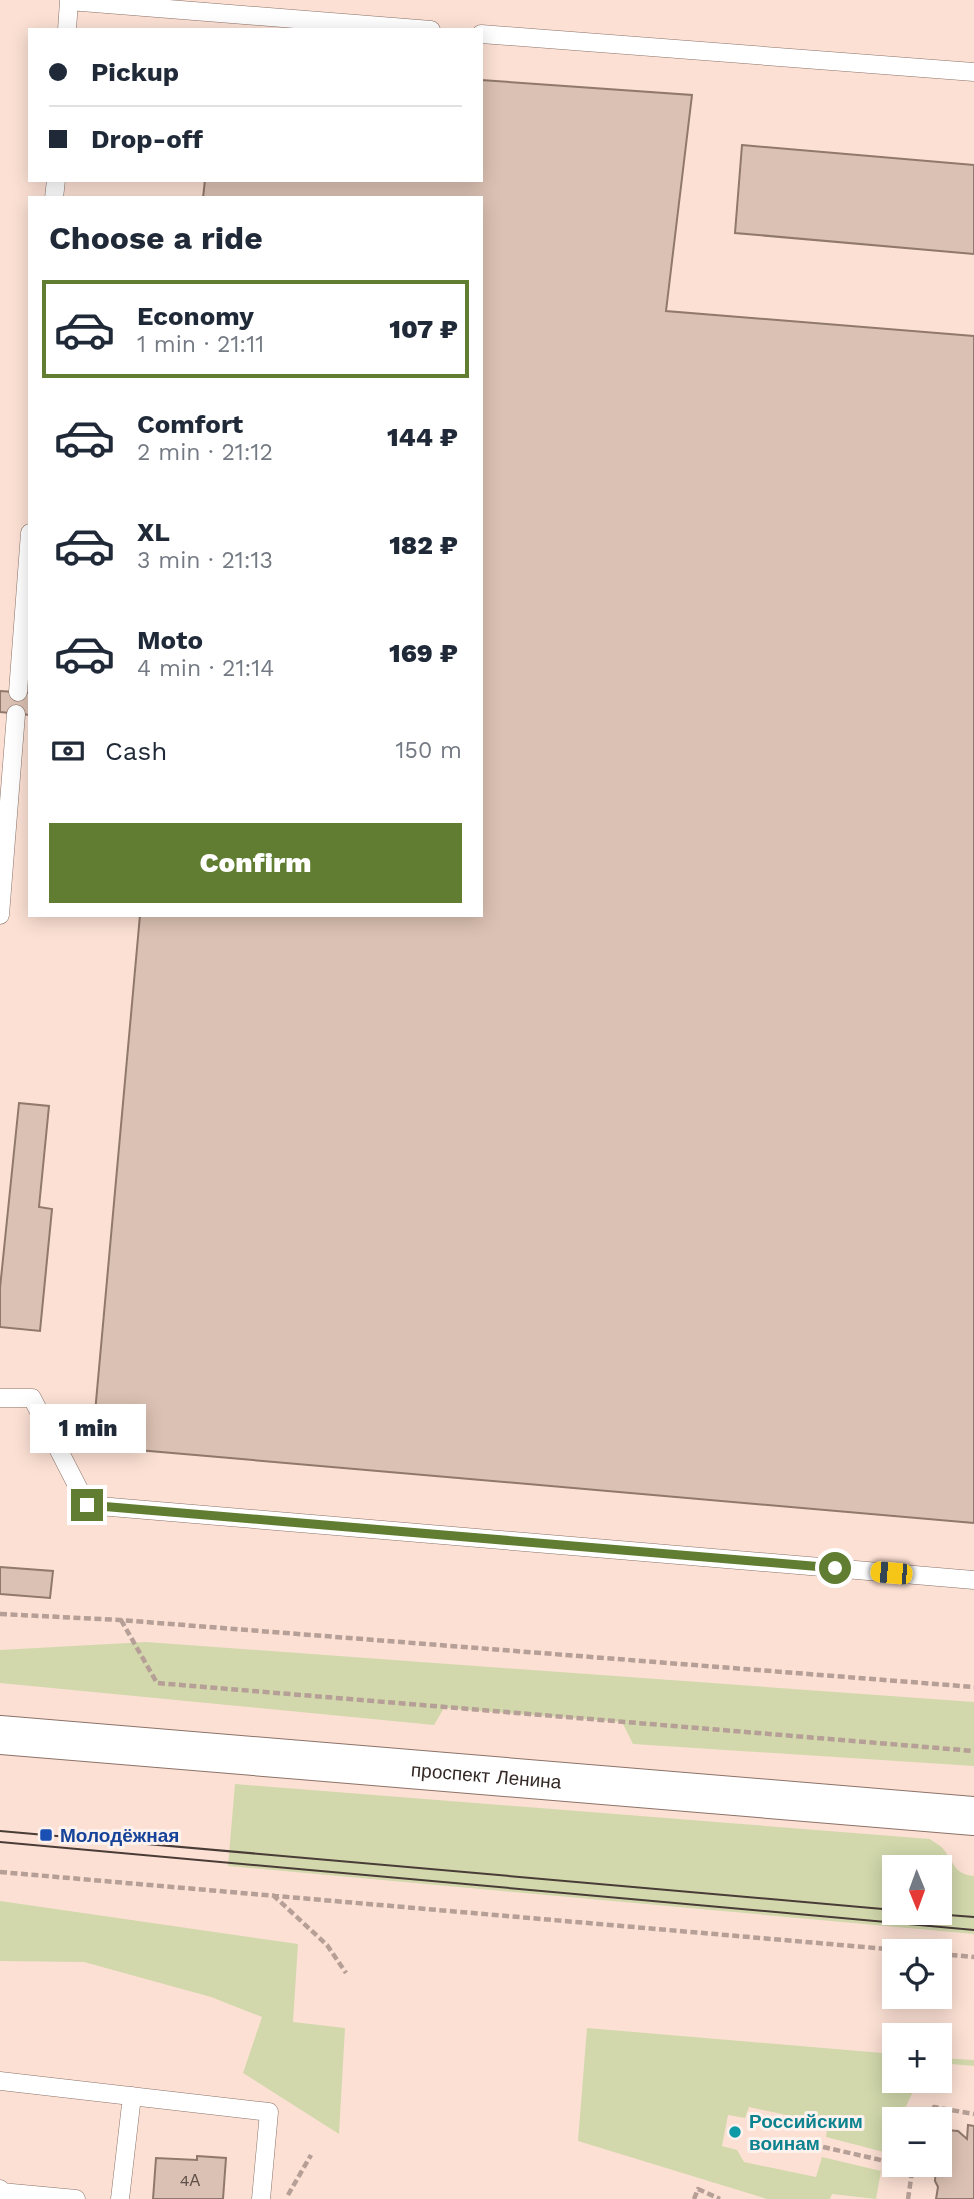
<!DOCTYPE html>
<meta charset="utf-8">
<style>
body{margin:0;font-family:"Work Sans",sans-serif;background:#f6f6f7;color:#1f2937;height:100vh;display:flex;flex-direction:column;font-size:26px;white-space:nowrap}
*{box-sizing:border-box;margin:0}
p{font-size:23px;color:#747a83}
.icon{flex:none;width:38px;height:38px;fill:none;stroke:currentColor;stroke-width:2;stroke-linecap:round;stroke-linejoin:round}
.map{position:relative;flex:1;overflow:hidden}
.drawer{position:absolute;left:28px;top:196px;width:455px;height:721px;display:flex;flex-direction:column;background:#fff;border-radius:0px;box-shadow:0 4px 18px #0003}
.drawer>*{flex:none}
.banner{position:absolute;left:28px;top:28px;width:455px;height:154px;border-radius:0px;box-shadow:0 4px 18px #0003;display:grid;align-content:center;height:154px;padding:0 21px;background:#fff}
.needle{width:46px;rotate:179deg}
.buttons{position:absolute;left:882px;top:1855px;display:grid;gap:14px}
.buttons a{display:grid;place-items:center;width:70px;height:70px;border-radius:0px;background:#fff;box-shadow:0 4px 18px #0003;font-size:35px}
.end{position:absolute;width:32px;height:32px;margin:-16px;border:9px solid #607d31;background:#fff;box-shadow:0 0 0 4px #fff}
.from{border-radius:50%}
.bubble{position:absolute;height:49px;border-radius:0px;background:#fff;box-shadow:0 4px 18px #0003;font-size:23px;font-weight:800;line-height:49px;text-align:center}
.car{position:absolute;width:21px;height:42px;margin:-21px -10px;border-radius:9px;box-shadow:0 0 5px 2px #0007;background:linear-gradient(#f5c518 24%,#345 0 40%,#f5c518 0 76%,#345 0 86%,#f5c518 0)}
.banner b{display:flex;align-items:center;gap:24px;height:66px;font-size:26px}
.banner b+b{border-top:2px solid #e0e1e3}
.banner i{width:18px;height:18px;background:#1f2937}
ul{padding:0;list-style:none}
li{display:flex;align-items:center;gap:21px;height:98px;margin:0 14px 10px;padding:0 7px;border:4px solid transparent;border-radius:0px}
li div{flex:1}
li b{display:block;font-size:26px}
li em{font-style:normal;font-weight:800}
li.current{border-color:#607d31}
li>.icon{width:63px;height:63px;stroke-width:1.5}
h2{padding:0 21px;font-size:32px;line-height:84px}
.pay{display:flex;align-items:center;gap:18px;height:77px;padding:0 21px;font-size:26px}
.pay p{margin-inline-start:auto}
.button{display:flex;gap:14px;margin-top:auto;padding:14px 21px}
.button a{flex:1;height:80px;border-radius:0px;background:#607d31;color:#fff;font-size:28px;font-weight:800;line-height:80px;text-align:center}
.map>svg:first-child{display:block}
</style>
<div class="map">
<svg width="974" height="2199" viewBox="0 0 974 2199">
<rect width="100%" height="100%" fill="#fce0d4"/>
<path fill="#d2d8ac" fill-rule="evenodd" d="M 146,1642 L 974,1702 L 974,1766 L 633,1744 L 622,1722 L 444,1708 L 434,1725 L 0,1683 L 0,1650 Z
M 235,1784 L 930,1839 C 935,1843 941,1845 944,1850 C 955,1864 954,1874 974,1876 L 974,1934 L 228,1866 ZM 894,1867 L 940,1867 L 940,1913 L 894,1913 Z
M 0,1901 L 298,1944 L 293,2022 L 345,2028 L 339,2134 L 243,2073 L 262,2017 L 211,1997 L 84,1962 L 0,1961 Z
M 587,2028 L 894,2054 L 894,2081 L 918,2081 L 900,2119 L 894,2119 L 894,2131 L 884,2152 L 826,2137 L 828,2124 L 749,2107 L 745,2118 L 728,2115 L 722,2146 L 737,2150 L 744,2162 L 816,2177 L 822,2157 L 881,2171 L 876,2199 L 832,2194 L 830,2199 L 767,2199 L 578,2141 Z
M 940,2058 L 974,2060 L 974,2066 L 940,2063 Z"/>
<path fill="#dbc1b3" stroke="#90786c" stroke-width="2" d="M 481,80 L 692,95 L 666,311 L 974,336 L 974,1523 L 92,1446 L 140,915 L 481,915 L 481,198 L 203,198 L 205,180 L 481,180 Z
M 742,145 L 974,165 L 974,254 L 735,233 Z
M 0,691 L 30,693 L 30,715 L 0,712 Z
M 19,1103 L 49,1106 L 39,1207 L 52,1209 L 40,1331 L 0,1327 L 0,1288 Z
M 0,1567 L 53,1571 L 50,1598 L 0,1594 Z
M 968,2125 L 974,2126 L 974,2199 L 936,2199 L 938,2187 L 935,2181 L 936,2165 L 940,2165 L 941,2140 L 946,2130 L 958,2131 L 967,2139 Z
M 197,2156 L 226,2158 L 223,2199 L 153,2199 L 156,2158 L 197,2160 Z"/>
<g fill="none" stroke-linecap="round" stroke-linejoin="round">
<defs>
<path id="service" d="M 67,30 L 69,1 L 431,30
M 481,34 L 974,72
M 54,198 L 56,180
M 18,692 L 30,533
M 0,915 L 16,714
M 0,1398 L 32,1398 L 87,1505 L 974,1580
M 0,2081 L 269,2112 L 261,2199
M 0,2189 L 1,2192 L 76,2199
M 120,2199 L 132,2096"/>
<g id="secondary">
<path id="s1" d="M 0,1735 L 974,1816"/>
</g>
</defs>
<use href="#service" stroke="#8b7268" stroke-width="19"/>
<use href="#secondary" stroke="#8b7268" stroke-width="40"/>
<path stroke="#b59f96" stroke-width="4.5" stroke-dasharray="7 3.5" stroke-linecap="butt" d="M 0,1614 L 120,1620 L 974,1687
M 121,1620 L 157,1683 L 974,1751
M 0,1872 L 910,1951
M 273,1895 L 327,1945 L 346,1973
M 940,1954 L 974,1957
M 929,2119 L 934,2107 L 974,2114
M 823,2147 L 894,2163
M 902,2165 L 913,2167
M 288,2195 L 311,2155
M 694,2199 L 698,2189 L 720,2199
M 908,2199 L 913,2165"/>
<use href="#service" stroke="#fff" stroke-width="18"/>
<use href="#secondary" stroke="#fff" stroke-width="38"/>
<path stroke="#493c37" stroke-width="2" d="M 0,1831 L 894,1910
M 0,1842 L 974,1930
M 922,1913 L 974,1917"/>
</g>
<g fill="none" stroke-linecap="round" stroke-linejoin="round">
<path stroke="#607d31" stroke-width="9" d="M 87,1505 L 835,1568"/>
</g>
<rect fill="#1a4fb4" stroke="#fdf2ed" stroke-width="2.5" x="39" y="1828" width="14" height="14" rx="3.5"/>
<circle fill="#0f9aa8" stroke="#fdf2ed" stroke-width="2.5" cx="735" cy="2132" r="7"/>
<g text-anchor="middle" stroke-width="6" stroke-linejoin="round" paint-order="stroke">
<g font-size="16" fill="#5e4f48">
<text x="190" y="2186">4А</text>
</g>
<g font-size="19" fill="#342925" stroke="#fdf2ed">
<text dy="7" stroke="none"><textPath href="#s1" startOffset="488">проспект Ленина</textPath></text>
</g>
<g font-size="19" font-weight="bold" fill="#164399" stroke="#fdf2ed" text-anchor="start">
<text x="60" y="1842">Молодёжная</text>
</g>
<g font-size="19" font-weight="bold" fill="#0d838f" stroke="#fdf2ed" text-anchor="start">
<text x="749" y="2128">Российским<tspan x="749" dy="22">воинам</tspan></text>
</g>
</g>
</svg>
<div class="buttons">
<a><svg class="needle" viewBox="-14 -14 28 28"><path d="M0-13l5 13h-10z" fill="#e53935"/><path d="M0 13l5-13h-10z" fill="#747a83"/></svg></a>
<a><svg class="icon" aria-label="locate" viewBox="0 0 24 24"><circle cx="12" cy="12" r="6"/><path d="M12 2v4M12 18v4M2 12h4M18 12h4"/></svg></a>
<a>+</a>
<a>−</a>
</div>
<i class="end from" style="left:835px;top:1568px"></i>
<i class="end" style="left:87px;top:1505px"></i>
<div class="bubble" style="left:30px;top:1404px;width:116px">1 min</div>
<i class="car" style="left:891px;top:1573px;rotate:275deg"></i>
<div class="banner">
<b><i class="from"></i>Pickup</b>
<b><i></i>Drop-off</b>
</div>
<section class="drawer">
<h2>Choose a ride</h2>
<ul>
<li class="current"><svg class="icon" aria-label="car" viewBox="0 0 24 24"><path d="M5 17H2v-5l4-1 3-4h7l3 4 3 1v5h-3M9 17h6M6 11h13"/><circle cx="7" cy="17" r="2"/><circle cx="17" cy="17" r="2"/></svg><div><b>Economy</b><p>1 min · 21:11</p></div><em>107 ₽</em></li>
<li><svg class="icon" aria-label="car" viewBox="0 0 24 24"><path d="M5 17H2v-5l4-1 3-4h7l3 4 3 1v5h-3M9 17h6M6 11h13"/><circle cx="7" cy="17" r="2"/><circle cx="17" cy="17" r="2"/></svg><div><b>Comfort</b><p>2 min · 21:12</p></div><em>144 ₽</em></li>
<li><svg class="icon" aria-label="car" viewBox="0 0 24 24"><path d="M5 17H2v-5l4-1 3-4h7l3 4 3 1v5h-3M9 17h6M6 11h13"/><circle cx="7" cy="17" r="2"/><circle cx="17" cy="17" r="2"/></svg><div><b>XL</b><p>3 min · 21:13</p></div><em>182 ₽</em></li>
<li><svg class="icon" aria-label="car" viewBox="0 0 24 24"><path d="M5 17H2v-5l4-1 3-4h7l3 4 3 1v5h-3M9 17h6M6 11h13"/><circle cx="7" cy="17" r="2"/><circle cx="17" cy="17" r="2"/></svg><div><b>Moto</b><p>4 min · 21:14</p></div><em>169 ₽</em></li>
</ul>
<div class="pay"><svg class="icon" aria-label="cash" viewBox="0 0 24 24"><path d="M3 7h18v10H3z"/><circle cx="12" cy="12" r="2"/></svg>Cash<p>150 m</p></div>
<div class="button"><a>Confirm</a></div>
</section>
</div>
